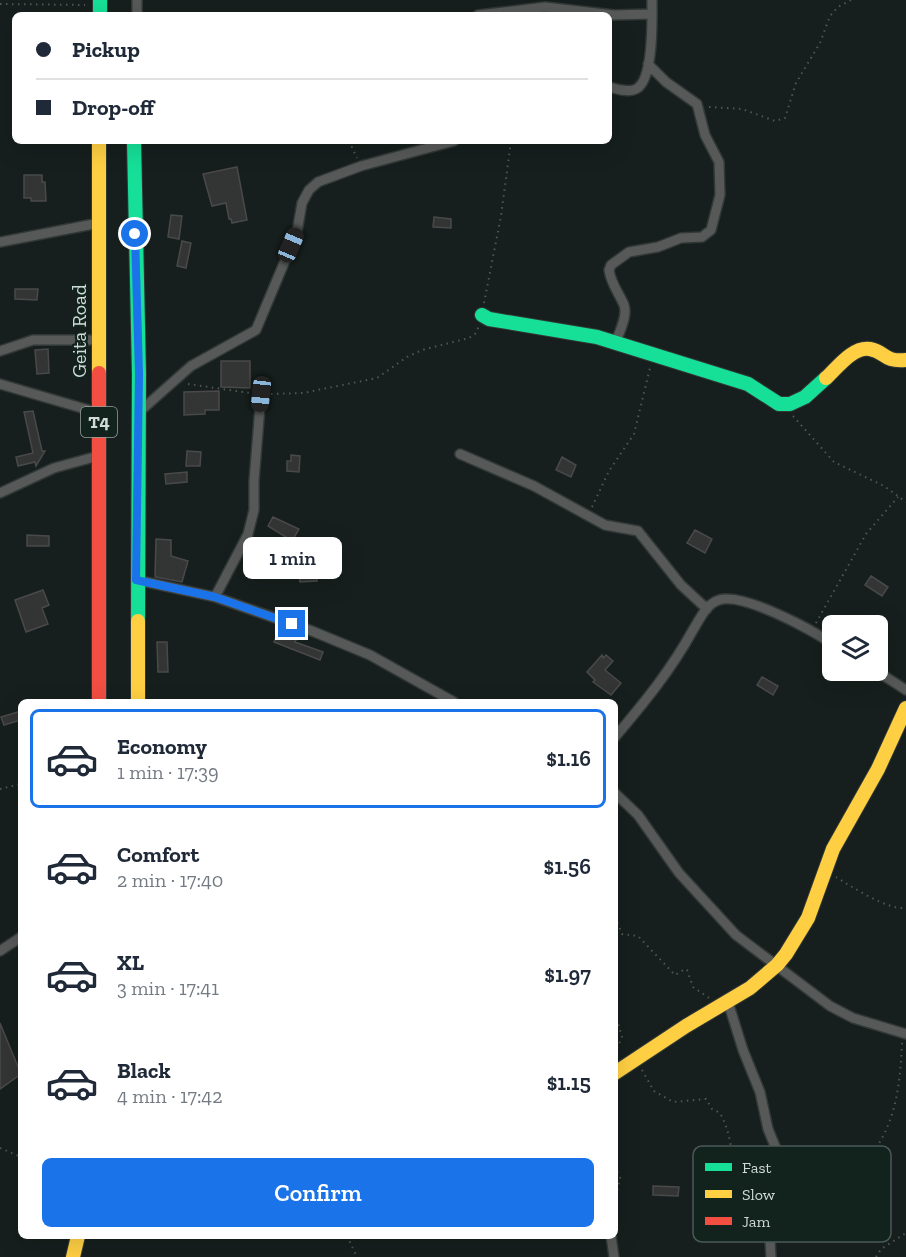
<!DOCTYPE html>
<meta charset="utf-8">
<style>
body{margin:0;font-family:"Zilla Slab",serif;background:#f2f2f3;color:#1f2937;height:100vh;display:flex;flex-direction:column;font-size:22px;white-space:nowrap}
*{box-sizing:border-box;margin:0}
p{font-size:20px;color:#747a83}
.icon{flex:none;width:33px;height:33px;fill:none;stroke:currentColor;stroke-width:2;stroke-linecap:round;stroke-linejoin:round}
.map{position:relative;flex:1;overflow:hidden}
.sheet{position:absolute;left:18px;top:699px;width:600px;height:540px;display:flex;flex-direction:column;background:#fff;border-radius:9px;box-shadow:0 6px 24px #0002}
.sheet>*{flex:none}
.top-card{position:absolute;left:12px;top:12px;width:600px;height:132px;border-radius:9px;box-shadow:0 6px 24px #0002;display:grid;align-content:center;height:132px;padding:0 24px;background:#fff}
.fabs{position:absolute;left:822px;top:615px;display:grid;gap:12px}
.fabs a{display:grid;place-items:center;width:66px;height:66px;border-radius:9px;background:#fff;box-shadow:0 6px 24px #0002;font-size:30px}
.end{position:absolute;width:27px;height:27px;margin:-14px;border:8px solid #1a73e8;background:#fff;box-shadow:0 0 0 3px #fff}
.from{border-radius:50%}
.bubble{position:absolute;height:42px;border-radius:9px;background:#fff;box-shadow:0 6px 24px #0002;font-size:20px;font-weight:600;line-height:42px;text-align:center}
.car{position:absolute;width:18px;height:36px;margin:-18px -9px;border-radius:8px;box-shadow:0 0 4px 2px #0007;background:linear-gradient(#222 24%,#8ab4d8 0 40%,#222 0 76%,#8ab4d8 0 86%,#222 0)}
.top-card b{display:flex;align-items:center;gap:21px;height:57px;font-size:22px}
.top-card b+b{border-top:2px solid #e0e1e3}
.top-card i{width:15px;height:15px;background:#1f2937}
ul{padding:10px 0 0;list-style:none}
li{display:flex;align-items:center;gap:18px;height:99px;margin:0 12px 9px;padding:0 12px;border:3px solid transparent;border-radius:9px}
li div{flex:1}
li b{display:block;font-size:22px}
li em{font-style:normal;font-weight:600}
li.current{border-color:#1a73e8}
li>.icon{width:54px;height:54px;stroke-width:1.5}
.button{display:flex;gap:12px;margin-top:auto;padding:12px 24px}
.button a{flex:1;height:69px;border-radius:9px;background:#1a73e8;color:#fff;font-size:24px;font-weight:600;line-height:69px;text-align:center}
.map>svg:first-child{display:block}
</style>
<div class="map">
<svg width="906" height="1257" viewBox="0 0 906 1257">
<rect width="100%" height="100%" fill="#161f1d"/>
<path fill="#333534" stroke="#494949" stroke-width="1.5" d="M 237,167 L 247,220 L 232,223 L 231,219 L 229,219 L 226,203 L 212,206 L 203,174 Z
M 24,175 L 42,175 L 42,182 L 45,182 L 46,201 L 31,201 L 31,198 L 24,198 Z
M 171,215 L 182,216 L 179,239 L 168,237 Z
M 434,217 L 451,219 L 451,228 L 433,227 Z
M 182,241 L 191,243 L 186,268 L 177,266 Z
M 15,289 L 38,289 L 37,300 L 15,299 Z
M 48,349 L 49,373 L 37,374 L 35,350 Z
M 221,361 L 250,361 L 250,388 L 221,387 Z
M 219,391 L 219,410 L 205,410 L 205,414 L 184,415 L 184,392 Z
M 33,411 L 42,451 L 45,451 L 36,466 L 35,462 L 18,466 L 16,457 L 33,453 L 24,412 Z
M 187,451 L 201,452 L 200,466 L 186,466 Z
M 291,455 L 300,456 L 299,472 L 287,471 L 287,461 L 291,461 Z
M 562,457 L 576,465 L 571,477 L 556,470 Z
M 187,472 L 187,482 L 166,484 L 165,474 Z
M 273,517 L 299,529 L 292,541 L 268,526 Z
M 695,530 L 712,539 L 705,553 L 687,543 Z
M 27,535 L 49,536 L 49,546 L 27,546 Z
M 156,539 L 171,540 L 171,556 L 188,561 L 182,582 L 155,577 Z
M 317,571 L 317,581 L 300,582 L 299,572 Z
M 871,576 L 888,587 L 882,596 L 865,585 Z
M 43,590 L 49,605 L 42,608 L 48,624 L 26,632 L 15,600 Z
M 278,632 L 296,640 L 295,642 L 323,652 L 320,660 L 274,642 Z
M 157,642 L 167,642 L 168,672 L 158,672 Z
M 602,655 L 603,658 L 606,655 L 613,661 L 605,670 L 621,683 L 611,695 L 593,682 L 595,680 L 587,672 Z
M 762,677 L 778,686 L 773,695 L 757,685 Z
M 21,711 L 21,720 L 4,725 L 1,717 Z
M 0,1023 L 21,1074 L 0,1089 Z
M 653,1186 L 679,1187 L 678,1196 L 653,1195 Z"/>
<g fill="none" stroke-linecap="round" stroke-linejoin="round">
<defs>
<path id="street" d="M 137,0 L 137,15
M 478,15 L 545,7 L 614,15 L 652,14
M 609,87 C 618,89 628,93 636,89 C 654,80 652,19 652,0
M 0,242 L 99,223
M 616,342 C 619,332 628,316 624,305 C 619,293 611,284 609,270 L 611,265 L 629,252 L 658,247 L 681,238 L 702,237 L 711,230 L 720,195 L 719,162 L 705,135 L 697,104 L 666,82 L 648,64
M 0,351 L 33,340 L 99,340
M 0,384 L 99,413
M 138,413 L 191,366 L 256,330 L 297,232 L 302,203 L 309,190 L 318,182 L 361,166 L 454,141
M 460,454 L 534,486 L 605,525 L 638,531 L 681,585 L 707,609
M 0,493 L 54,468 L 98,456
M 137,580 L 215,597 L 312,631 L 370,655 L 454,702
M 215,597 L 248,534 L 254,510 L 254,481 L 261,394
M 875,670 L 906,690
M 615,737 C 644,703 671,670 693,630 C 700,619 706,604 719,600 C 742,592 813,630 832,644
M 615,793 L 638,815 L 679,873 L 736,935 L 830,1006 L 853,1018 L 906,1034
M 0,951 L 21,937
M 728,1002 L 743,1050 L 760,1092 L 768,1129 L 777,1151 L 768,1207 L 771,1257
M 611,1236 L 614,1257"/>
<path id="fast" d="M 100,0 L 100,15
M 134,141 L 139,374 L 138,621
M 482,315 L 489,319 L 597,337 L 748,384 L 779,404 L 790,404 L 805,397 L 826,378"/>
<path id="slow" d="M 99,141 L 99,373
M 826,378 C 837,368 853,346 870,349 C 886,352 883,362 906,360
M 138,702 L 138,621
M 615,1073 L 686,1026 L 750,988 L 777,965 L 786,954 L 808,918 L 833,849 L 878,769 L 906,708
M 73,1257 L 78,1236"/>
<path id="jam" d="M 99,373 L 99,702"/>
</defs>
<use href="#street" stroke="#313836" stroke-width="12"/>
<use href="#fast" stroke="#313836" stroke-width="16"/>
<use href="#slow" stroke="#313836" stroke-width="16"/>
<use href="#jam" stroke="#313836" stroke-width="16"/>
<path stroke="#515654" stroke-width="2" stroke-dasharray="1.5 4.5" stroke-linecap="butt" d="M 0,4 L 85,5
M 709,107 L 742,109 L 775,121 L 785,118 L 796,83 L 820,43 L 830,16 L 838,7 L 851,0
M 349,141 L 357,158
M 484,303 L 501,216 L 511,141
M 188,384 L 250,393
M 271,394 L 303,393 L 377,378 L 407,357 L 422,350 L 469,338 L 475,334 L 479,326
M 793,416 L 834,462 L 884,486 L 906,502
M 592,507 L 609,471 L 634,434 L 650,368
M 816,623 L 866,534 L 898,497
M 0,789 L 21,784
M 836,877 C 852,887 887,910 906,908
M 615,917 L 622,934 L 638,936 L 675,975 L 685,969 L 687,970 L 693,987 L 709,998
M 615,1013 L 622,1037 L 615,1053
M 642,1070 L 654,1091 L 673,1102 L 706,1099 L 712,1109 L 720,1113 C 736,1141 731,1178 743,1206 L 757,1210
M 0,1148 L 21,1157
M 615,1166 L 620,1178 L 615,1200
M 779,1196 C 799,1194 820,1193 838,1185 C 846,1182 853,1175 859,1168 C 895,1134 900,1089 902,1042
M 347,1236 L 357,1257
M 876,1257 L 881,1249 L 906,1233"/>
<use href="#street" stroke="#565958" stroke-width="9"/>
<use href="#fast" stroke="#16e098" stroke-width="14"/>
<use href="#slow" stroke="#ffcf43" stroke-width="14"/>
<use href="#jam" stroke="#f24e42" stroke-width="14"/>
</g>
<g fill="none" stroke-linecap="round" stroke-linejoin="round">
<path stroke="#1a73e8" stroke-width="8" d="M 135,234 L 139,374 L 136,580 L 215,597 L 292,624"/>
</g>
<g text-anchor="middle" stroke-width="4.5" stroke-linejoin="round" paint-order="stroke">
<rect fill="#12231e" stroke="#97a39f" stroke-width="1.5" x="81" y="407" width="36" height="30" rx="4.5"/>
<g font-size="18" font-weight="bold" fill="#d0dad6">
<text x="99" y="428">T4</text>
</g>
<g font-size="20" fill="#d0dad6" stroke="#12231e">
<text transform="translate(79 331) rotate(-90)" y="7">Geita Road</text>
</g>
</g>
<rect x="693" y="1146" width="198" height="96" rx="9" fill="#12231e" stroke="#4b5a55" stroke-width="1.5"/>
<rect x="705" y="1163" width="27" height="8" fill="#16e098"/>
<rect x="705" y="1190" width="27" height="8" fill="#ffcf43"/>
<rect x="705" y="1217" width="27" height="8" fill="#f24e42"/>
<g font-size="16" fill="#d0dad6">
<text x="742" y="1173">Fast</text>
<text x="742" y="1200">Slow</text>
<text x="742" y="1227">Jam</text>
</g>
</svg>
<div class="fabs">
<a><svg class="icon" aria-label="layers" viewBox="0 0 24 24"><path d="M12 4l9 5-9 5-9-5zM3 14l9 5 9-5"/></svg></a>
</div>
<i class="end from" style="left:135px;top:234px"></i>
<i class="end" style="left:292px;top:624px"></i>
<div class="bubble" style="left:243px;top:537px;width:99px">1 min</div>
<i class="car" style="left:291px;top:245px;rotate:23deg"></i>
<i class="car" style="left:261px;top:394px;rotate:186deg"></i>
<div class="top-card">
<b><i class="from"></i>Pickup</b>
<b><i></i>Drop-off</b>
</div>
<section class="sheet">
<ul>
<li class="current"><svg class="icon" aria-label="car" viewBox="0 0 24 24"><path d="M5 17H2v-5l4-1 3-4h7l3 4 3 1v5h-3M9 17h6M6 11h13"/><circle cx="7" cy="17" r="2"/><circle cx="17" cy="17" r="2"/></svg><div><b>Economy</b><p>1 min · 17:39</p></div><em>$1.16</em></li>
<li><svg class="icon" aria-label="car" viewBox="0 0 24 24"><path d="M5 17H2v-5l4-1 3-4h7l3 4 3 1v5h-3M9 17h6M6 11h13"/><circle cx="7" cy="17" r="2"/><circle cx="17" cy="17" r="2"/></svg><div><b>Comfort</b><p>2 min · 17:40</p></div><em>$1.56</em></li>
<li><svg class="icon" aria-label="car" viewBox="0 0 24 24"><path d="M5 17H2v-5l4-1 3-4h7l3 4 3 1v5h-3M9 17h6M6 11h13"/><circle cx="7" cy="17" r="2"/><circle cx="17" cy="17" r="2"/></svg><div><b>XL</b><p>3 min · 17:41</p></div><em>$1.97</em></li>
<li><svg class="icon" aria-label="car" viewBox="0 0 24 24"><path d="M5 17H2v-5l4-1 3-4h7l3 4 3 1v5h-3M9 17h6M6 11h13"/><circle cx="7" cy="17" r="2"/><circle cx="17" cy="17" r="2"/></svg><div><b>Black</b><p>4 min · 17:42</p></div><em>$1.15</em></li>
</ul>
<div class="button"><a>Confirm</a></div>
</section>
</div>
